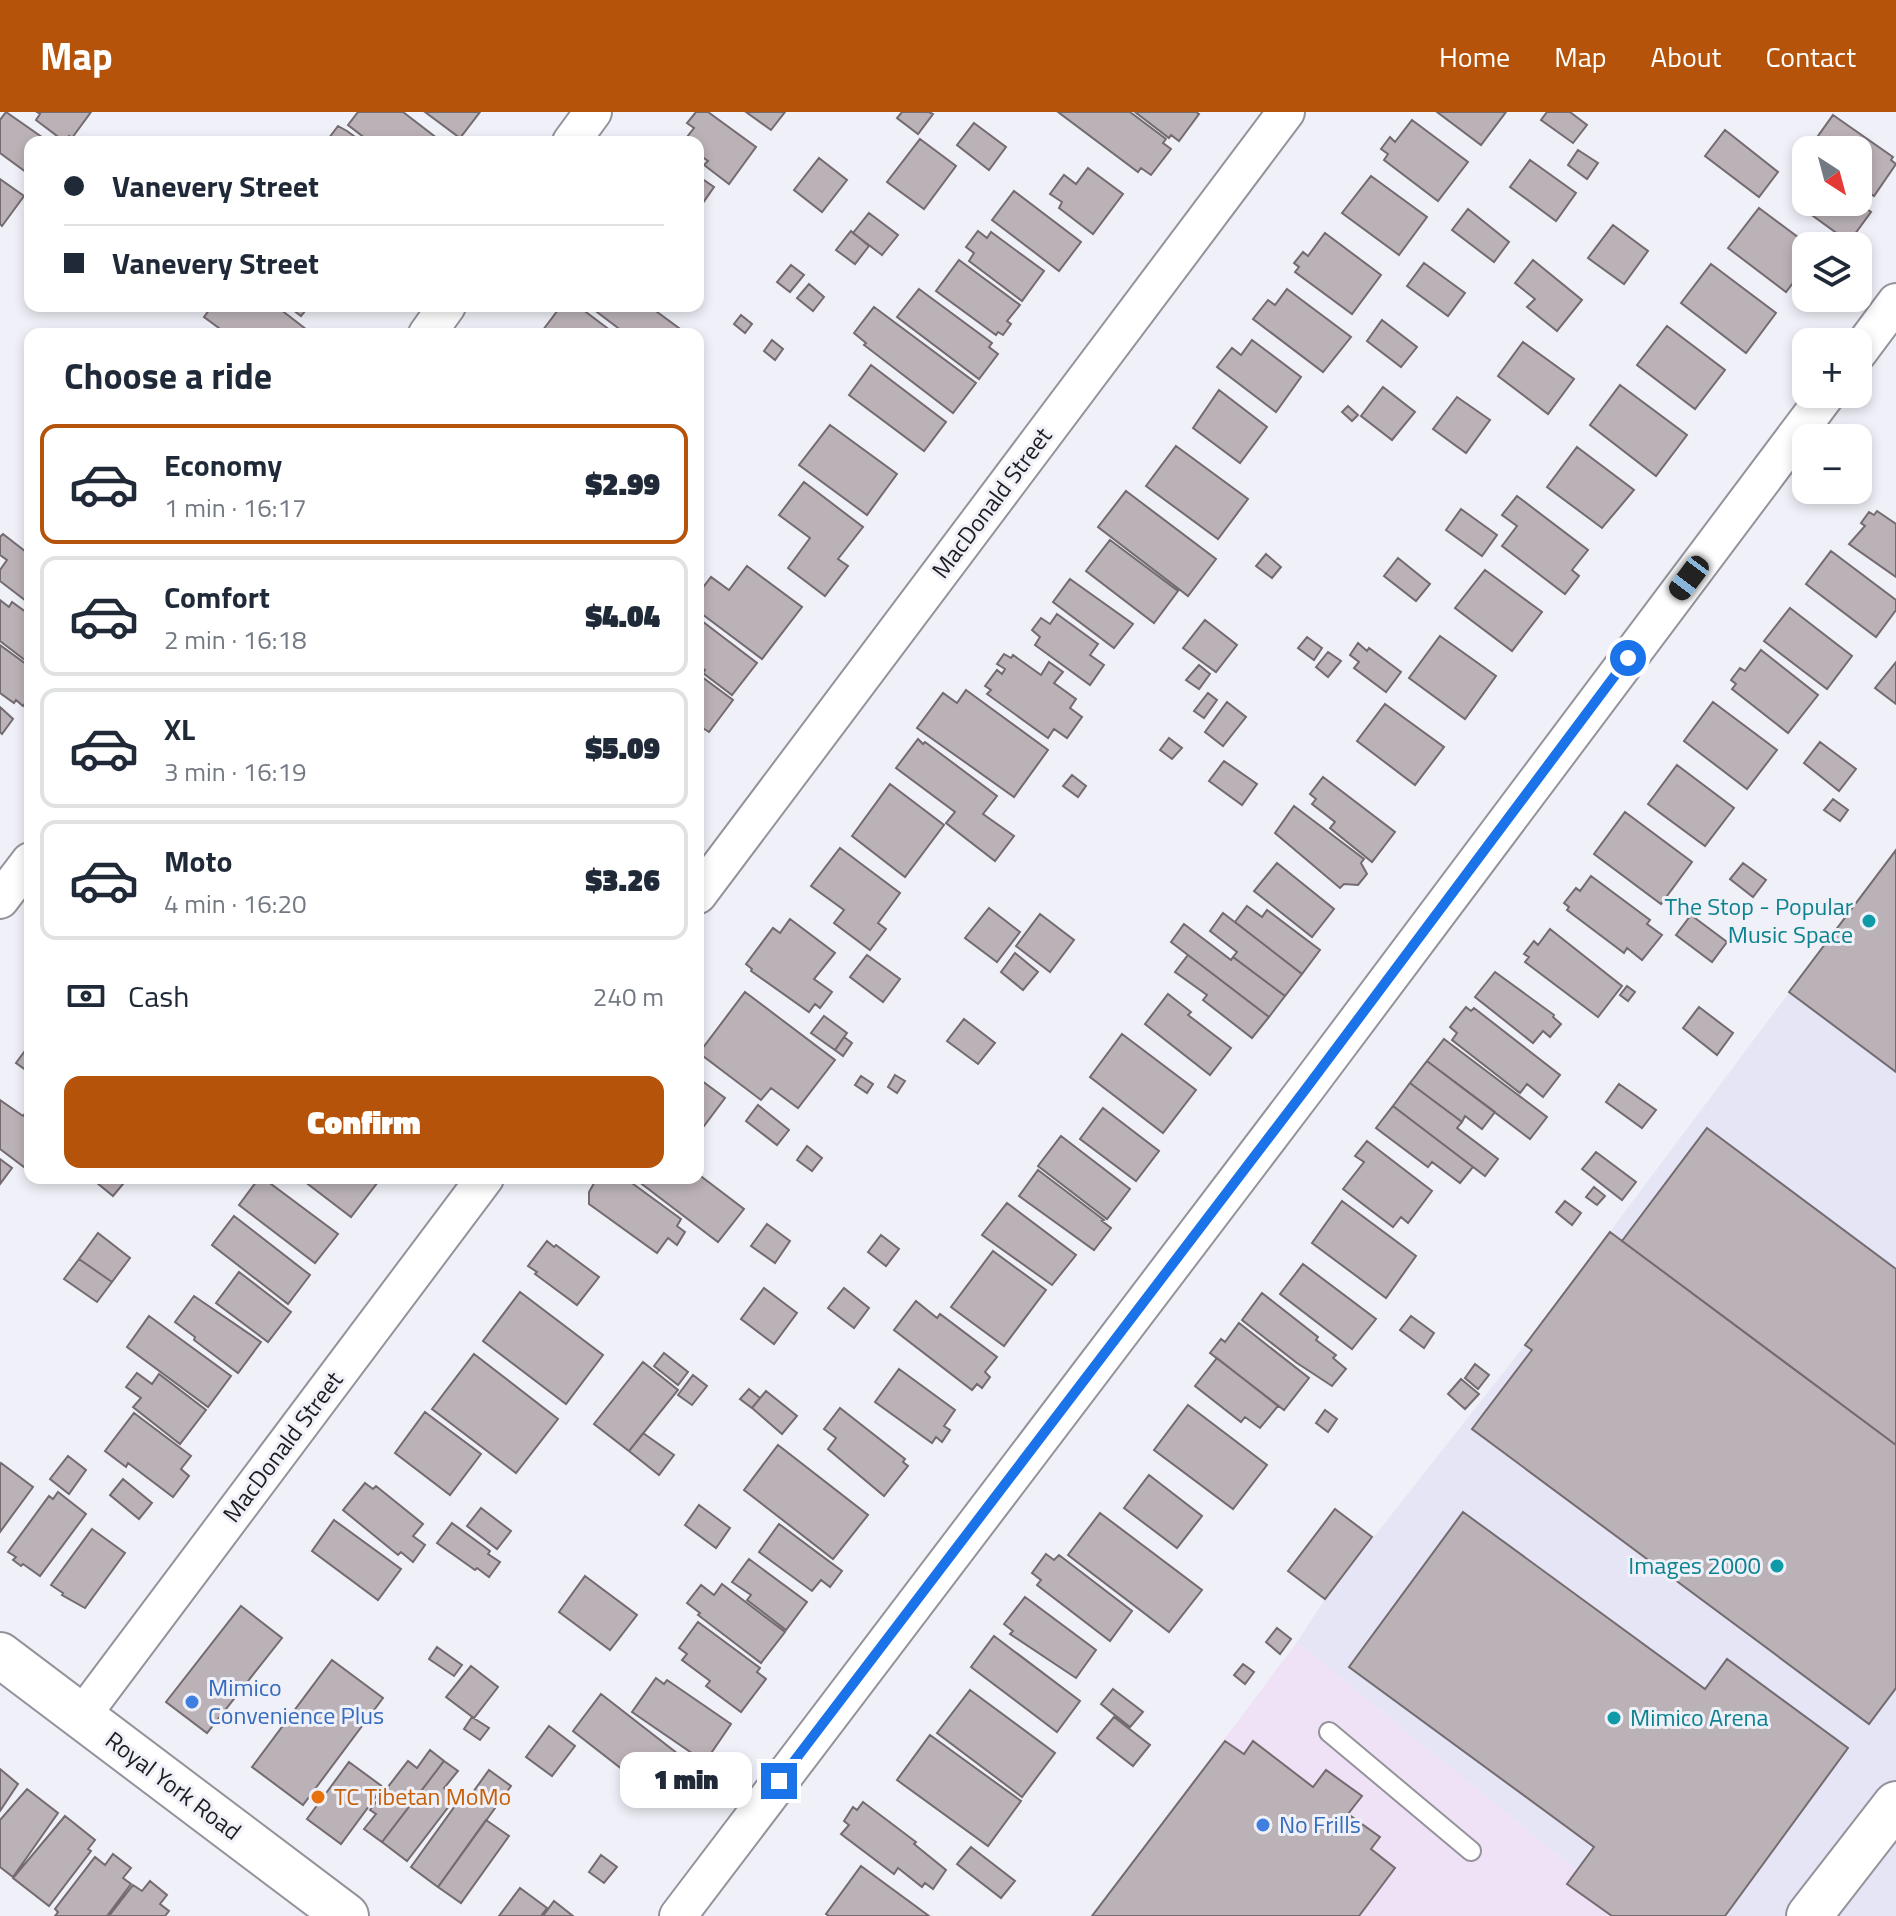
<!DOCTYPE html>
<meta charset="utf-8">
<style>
body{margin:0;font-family:"Titillium Web",sans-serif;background:#f2f2f3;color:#1f2937;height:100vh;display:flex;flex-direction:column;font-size:30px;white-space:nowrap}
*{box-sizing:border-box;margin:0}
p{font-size:26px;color:#747a83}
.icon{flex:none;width:44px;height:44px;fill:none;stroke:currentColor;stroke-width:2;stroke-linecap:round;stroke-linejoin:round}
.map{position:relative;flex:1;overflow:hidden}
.drawer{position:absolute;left:24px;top:216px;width:680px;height:856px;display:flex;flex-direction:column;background:#fff;border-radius:16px;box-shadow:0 4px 12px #0003}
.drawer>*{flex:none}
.top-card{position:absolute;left:24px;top:24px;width:680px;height:176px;border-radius:16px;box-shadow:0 4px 12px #0003;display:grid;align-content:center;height:176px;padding:0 40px;background:#fff}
.needle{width:52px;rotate:144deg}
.buttons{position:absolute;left:1792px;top:24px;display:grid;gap:16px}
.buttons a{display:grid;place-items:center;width:80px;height:80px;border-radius:16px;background:#fff;box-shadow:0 4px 12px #0003;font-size:40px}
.end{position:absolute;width:36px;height:36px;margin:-18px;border:10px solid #1a73e8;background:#fff;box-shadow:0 0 0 4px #fff}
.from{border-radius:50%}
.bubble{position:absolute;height:56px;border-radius:16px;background:#fff;box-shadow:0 4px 12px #0003;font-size:26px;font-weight:800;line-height:56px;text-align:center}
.car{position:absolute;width:24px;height:48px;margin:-24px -12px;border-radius:10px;box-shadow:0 0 6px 2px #0007;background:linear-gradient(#222 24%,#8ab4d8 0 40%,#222 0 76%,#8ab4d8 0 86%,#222 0)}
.top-card b{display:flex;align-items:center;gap:28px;height:76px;font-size:30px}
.top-card b+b{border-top:2px solid #e0e1e3}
.top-card i{width:20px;height:20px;background:#1f2937}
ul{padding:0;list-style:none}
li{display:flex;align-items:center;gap:24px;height:120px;margin:0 16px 12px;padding:0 24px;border:4px solid #e0e1e3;border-radius:16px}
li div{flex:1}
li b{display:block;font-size:30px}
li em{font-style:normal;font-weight:800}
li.on{border-color:#b45309}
li>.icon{width:72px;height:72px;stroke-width:1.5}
h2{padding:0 40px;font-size:36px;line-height:96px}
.pay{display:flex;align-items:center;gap:20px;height:88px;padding:0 40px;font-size:30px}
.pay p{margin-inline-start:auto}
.primary-button{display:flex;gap:16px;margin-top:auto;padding:16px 40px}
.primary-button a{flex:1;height:92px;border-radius:16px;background:#b45309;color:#fff;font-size:32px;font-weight:800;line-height:92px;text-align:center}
header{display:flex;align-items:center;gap:48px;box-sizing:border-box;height:112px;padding:0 40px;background:#b45309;color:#fff}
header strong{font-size:38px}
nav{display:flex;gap:44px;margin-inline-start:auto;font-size:28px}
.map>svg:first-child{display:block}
</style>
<header>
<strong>Map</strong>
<nav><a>Home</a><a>Map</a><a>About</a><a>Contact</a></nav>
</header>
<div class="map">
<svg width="1896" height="1804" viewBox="0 0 1896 1804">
<rect width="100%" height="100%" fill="#f0f0f9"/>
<path fill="#efe2f6" d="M 1297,1530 L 1633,1804 L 1092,1804 Z"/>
<path fill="#e5e5f5" d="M 1896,738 L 1896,1804 L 1633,1804 L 1297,1530 L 1325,1487 L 1525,1233 Z"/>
<path fill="#bbb2b7" stroke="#736b6f" stroke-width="2" d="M 6,0 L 49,30 L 30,30 L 30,63 L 0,41 L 0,8 Z
M 37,0 L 91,0 L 72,26 L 69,24 L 65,30 L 36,8 L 40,2 Z
M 358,0 L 403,0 L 442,30 L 370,30 L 348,13 Z
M 425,0 L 480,0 L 460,26 Z
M 696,0 L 708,0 L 756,35 L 729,72 L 704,53 L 708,49 L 698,42 L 698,30 L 683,30 L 694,16 L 687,11 Z
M 746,0 L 785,0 L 771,18 Z
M 902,0 L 929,0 L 933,2 L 918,22 L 897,6 Z
M 1058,0 L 1130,0 L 1166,27 L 1163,31 L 1171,37 L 1151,63 L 1141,56 L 1138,60 Z
M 1135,0 L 1196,0 L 1199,2 L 1179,29 L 1171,23 L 1169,26 Z
M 1437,0 L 1506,0 L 1481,33 Z
M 1547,0 L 1570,0 L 1587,13 L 1573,31 L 1541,8 Z
M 1833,3 L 1893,45 L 1891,48 L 1896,52 L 1874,84 L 1858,73 L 1858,38 L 1808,38 Z
M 1412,8 L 1468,50 L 1438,89 L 1384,48 L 1388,42 L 1381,37 L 1390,25 L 1395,30 Z
M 974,11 L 1006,35 L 989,58 L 957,33 Z
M 338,14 L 347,19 L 362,30 L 326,30 Z
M 1725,18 L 1778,60 L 1759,85 L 1705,44 Z
M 920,27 L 956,54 L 924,97 L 887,70 Z
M 1578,38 L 1598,51 L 1587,67 L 1568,53 Z
M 819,46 L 847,68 L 822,100 L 794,78 Z
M 1530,48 L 1576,81 L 1556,109 L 1510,75 Z
M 1088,56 L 1123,82 L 1093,122 L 1059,96 L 1062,90 L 1050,82 L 1064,63 L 1076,72 Z
M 698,64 L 714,75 L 698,98 Z
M 1371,64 L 1427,105 L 1399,143 L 1342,101 Z
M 0,67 L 24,84 L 2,114 L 0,112 Z
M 1014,79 L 1081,130 L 1059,159 L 992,108 Z
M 1806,82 L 1806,90 L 1857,90 L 1871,100 L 1849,130 L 1798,93 Z
M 1759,96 L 1810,134 L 1806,134 L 1806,154 L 1786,180 L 1728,136 Z
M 1468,97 L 1509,130 L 1494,150 L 1452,118 Z
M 869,101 L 898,123 L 882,143 L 853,121 Z
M 1613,113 L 1648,139 L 1624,172 L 1588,146 Z
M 851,119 L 869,134 L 855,152 L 836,138 Z
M 978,119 L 987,126 L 991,120 L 1044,159 L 1022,189 L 969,149 L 974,141 L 966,135 Z
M 1325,121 L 1381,163 L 1352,202 L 1295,160 L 1299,155 L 1294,151 L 1303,140 L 1308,144 Z
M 959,148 L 1020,193 L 1007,209 L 1011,212 L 1003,223 L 998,220 L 996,223 L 936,179 Z
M 1533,148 L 1582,188 L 1557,219 L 1527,195 L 1535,187 L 1515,171 Z
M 1424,151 L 1465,181 L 1448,204 L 1407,174 Z
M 1711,152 L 1776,201 L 1746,241 L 1681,191 Z
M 791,153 L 804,163 L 790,180 L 777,170 Z
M 809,172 L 824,185 L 813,199 L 797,186 Z
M 919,177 L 992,231 L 989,235 L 998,242 L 979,267 L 897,205 Z
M 1287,177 L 1351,225 L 1323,260 L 1253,207 L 1268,188 L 1275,193 Z
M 212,194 L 276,194 L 311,221 L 227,222 L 204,205 Z
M 288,194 L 309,194 L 301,204 Z
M 561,194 L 578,194 L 615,222 L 549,222 L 543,218 Z
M 589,194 L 649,194 L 687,222 L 626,222 Z
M 874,195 L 976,271 L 953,301 L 864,233 L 866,231 L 854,221 Z
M 741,203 L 752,212 L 745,221 L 734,212 Z
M 1382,208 L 1417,235 L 1401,255 L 1367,229 Z
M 1667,214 L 1725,258 L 1695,297 L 1637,253 Z
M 772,228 L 783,237 L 775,248 L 764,239 Z
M 1252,228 L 1301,265 L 1276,300 L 1217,255 L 1232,236 L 1241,243 Z
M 1523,230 L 1574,267 L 1548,302 L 1498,264 Z
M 871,253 L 946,310 L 924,339 L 849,283 Z
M 1620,273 L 1687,323 L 1656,364 L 1590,313 Z
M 1383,275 L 1415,300 L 1392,328 L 1361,304 Z
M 1219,278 L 1267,315 L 1240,351 L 1193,316 Z
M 1457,285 L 1490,308 L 1466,341 L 1433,317 Z
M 1348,294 L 1358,303 L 1352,309 L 1342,300 Z
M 830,313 L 897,362 L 867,403 L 799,353 Z
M 1176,334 L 1248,387 L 1218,427 L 1146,374 Z
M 1577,335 L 1634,378 L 1602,416 L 1547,375 Z
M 804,370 L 863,415 L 838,447 L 848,454 L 825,484 L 788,456 L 810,426 L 779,403 Z
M 1126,379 L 1216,447 L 1188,484 L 1098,415 Z
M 1517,384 L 1588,438 L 1572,458 L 1579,464 L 1565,482 L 1502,434 L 1517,414 L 1502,403 Z
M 1461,397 L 1497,423 L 1482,444 L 1446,418 Z
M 1877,399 L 1896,412 L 1896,465 L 1849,432 L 1865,414 L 1861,411 L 1869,400 L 1874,403 Z
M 3,422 L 30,443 L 30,492 L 0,469 L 0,458 L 7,448 L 0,443 L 0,425 Z
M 1110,428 L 1178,479 L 1154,511 L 1086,459 Z
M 1831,439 L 1896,488 L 1896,498 L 1876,525 L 1806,472 Z
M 1266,442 L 1281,455 L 1272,466 L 1256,454 Z
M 1398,446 L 1430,472 L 1416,489 L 1384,464 Z
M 747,454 L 802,495 L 762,547 L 698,499 L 698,482 L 711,465 L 729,478 Z
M 1485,458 L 1542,500 L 1512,539 L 1455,496 Z
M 1070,467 L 1133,512 L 1114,536 L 1053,490 Z
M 0,488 L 9,495 L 12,490 L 30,503 L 30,552 L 0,529 Z
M 1790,496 L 1852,544 L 1827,577 L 1764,529 Z
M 1057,502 L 1098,532 L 1090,543 L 1104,553 L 1090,573 L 1035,533 L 1040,525 L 1032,518 L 1041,506 L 1050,512 Z
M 698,506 L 757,551 L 732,583 L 703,561 L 705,558 L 698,553 Z
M 1205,508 L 1237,533 L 1216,560 L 1183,536 Z
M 1440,524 L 1496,564 L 1465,607 L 1409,566 Z
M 1307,525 L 1322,536 L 1314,548 L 1298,536 Z
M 1358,531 L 1367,539 L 1369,536 L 1401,560 L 1386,580 L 1354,556 L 1359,550 L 1350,543 Z
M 0,533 L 30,555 L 30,585 L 23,594 L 16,588 L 14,591 L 0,581 Z
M 1761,538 L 1818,583 L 1788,621 L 1732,577 L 1736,572 L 1731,568 L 1740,556 L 1745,559 Z
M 1328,540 L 1341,549 L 1328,565 L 1316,555 Z
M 1004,542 L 1011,546 L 1013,543 L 1041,563 L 1049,550 L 1063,560 L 1054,571 L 1076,587 L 1070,596 L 1082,605 L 1067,626 L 1054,617 L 1048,626 L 987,582 L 991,578 L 985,574 L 997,558 L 1002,562 L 1005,557 L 997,552 Z
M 1896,550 L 1896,592 L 1875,576 Z
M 1199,553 L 1210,562 L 1199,577 L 1186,568 Z
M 698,562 L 733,588 L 709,620 L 698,613 Z
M 966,578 L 1048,638 L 1014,685 L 917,616 L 943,581 L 957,591 Z
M 1208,581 L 1217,588 L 1204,606 L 1194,599 Z
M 1227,590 L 1246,605 L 1223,634 L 1205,620 Z
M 1713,590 L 1777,638 L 1747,677 L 1684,629 Z
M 1385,592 L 1444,635 L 1415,673 L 1357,629 Z
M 0,595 L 13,607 L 2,622 L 0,620 Z
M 1169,626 L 1182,636 L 1172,647 L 1160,638 Z
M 918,627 L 923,632 L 925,630 L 997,684 L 983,702 L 1014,724 L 995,749 L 946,711 L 955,700 L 896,656 Z
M 1820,630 L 1856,657 L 1839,679 L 1804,651 Z
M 1224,649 L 1257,672 L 1242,693 L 1209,669 Z
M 1677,653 L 1734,696 L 1705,734 L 1648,692 Z
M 1072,663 L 1086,674 L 1078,685 L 1063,674 Z
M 1323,665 L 1395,720 L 1372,750 L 1330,716 L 1335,710 L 1312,692 L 1316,687 L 1310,682 Z
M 890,672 L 944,713 L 905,765 L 852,724 Z
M 1833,687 L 1848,698 L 1840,709 L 1824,698 Z
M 1294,694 L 1364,747 L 1361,751 L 1367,762 L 1358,773 L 1344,772 L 1340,776 L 1275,721 Z
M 1625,700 L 1692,750 L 1661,792 L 1594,742 Z
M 840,736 L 900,781 L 878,811 L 886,817 L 870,838 L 834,811 L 844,798 L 811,774 Z
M 1896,738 L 1896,960 L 1789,880 Z
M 1277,751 L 1334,797 L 1312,825 L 1254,779 Z
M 1743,751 L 1766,768 L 1753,785 L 1730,767 Z
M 1591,764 L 1650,808 L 1647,812 L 1662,823 L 1642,848 L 1627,836 L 1624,841 L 1567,798 L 1569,795 L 1564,791 L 1576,776 L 1580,779 Z
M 1247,794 L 1262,805 L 1267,798 L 1320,838 L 1302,862 L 1235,810 Z
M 989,796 L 1020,820 L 997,850 L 965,826 Z
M 1223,801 L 1302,862 L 1285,884 L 1233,845 L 1237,840 L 1210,819 Z
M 1040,802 L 1074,828 L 1050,860 L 1016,834 Z
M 1691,803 L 1727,830 L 1712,850 L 1676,823 Z
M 790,807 L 835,841 L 814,867 L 832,880 L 820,896 L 815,892 L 809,900 L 751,859 L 752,857 L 746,852 L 773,816 L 780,821 Z
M 1184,812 L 1231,848 L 1233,845 L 1285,884 L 1269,905 L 1171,830 Z
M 1550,817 L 1622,874 L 1598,905 L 1525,850 L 1529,845 L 1524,842 L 1534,829 L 1538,833 Z
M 1015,841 L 1038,860 L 1023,878 L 1001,860 Z
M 867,843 L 900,867 L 883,890 L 850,865 Z
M 1188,843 L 1269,905 L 1252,926 L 1203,888 L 1207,883 L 1175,860 Z
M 1495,860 L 1554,903 L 1553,905 L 1561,912 L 1550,925 L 1543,919 L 1533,931 L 1475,885 Z
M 1627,874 L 1635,880 L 1628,889 L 1620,883 Z
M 745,880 L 835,948 L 798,996 L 771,976 L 761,988 L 699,941 Z
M 1168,882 L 1191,900 L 1188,903 L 1231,936 L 1210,963 L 1145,912 Z
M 1466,895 L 1471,899 L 1474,896 L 1560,963 L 1543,985 L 1527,972 L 1520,981 L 1452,928 L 1457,921 L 1450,915 Z
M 1699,895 L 1733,921 L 1717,943 L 1683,916 Z
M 824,904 L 847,921 L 835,938 L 811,921 Z
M 964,907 L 995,931 L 978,952 L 947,929 Z
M 1122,922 L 1196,978 L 1163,1021 L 1090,965 Z
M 844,925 L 852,931 L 843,944 L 835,938 Z
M 1444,927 L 1547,1005 L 1530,1027 L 1427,949 Z
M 30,932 L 30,961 L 16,951 Z
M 1427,949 L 1495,1000 L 1482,1017 L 1465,1004 L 1462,1010 L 1410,971 Z
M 895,963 L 905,969 L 897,981 L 888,975 Z
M 861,964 L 873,972 L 867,981 L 855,973 Z
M 698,966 L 725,986 L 698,1022 Z
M 1410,971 L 1462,1010 L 1457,1016 L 1498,1047 L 1485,1064 L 1393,994 Z
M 1619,972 L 1656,998 L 1642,1016 L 1606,990 Z
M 0,988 L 23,1004 L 26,1000 L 30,1004 L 30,1047 L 24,1055 L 0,1037 Z
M 758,993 L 789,1018 L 777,1033 L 746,1009 Z
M 1393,994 L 1473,1055 L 1460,1071 L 1432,1050 L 1428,1055 L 1376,1016 Z
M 1103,996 L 1159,1039 L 1136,1069 L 1080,1027 Z
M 1707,1016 L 1896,1157 L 1896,1333 L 1622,1129 Z
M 1061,1024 L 1130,1077 L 1107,1107 L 1038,1054 Z
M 1367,1029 L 1432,1079 L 1408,1111 L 1401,1105 L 1393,1115 L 1343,1077 L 1364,1050 L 1355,1044 Z
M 807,1034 L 822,1046 L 812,1059 L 797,1048 Z
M 1596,1040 L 1636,1070 L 1622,1088 L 1582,1057 Z
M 0,1047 L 12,1056 L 0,1072 Z
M 1038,1058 L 1104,1108 L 1102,1109 L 1111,1116 L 1094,1138 L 1019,1084 Z
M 698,1062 L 744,1097 L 718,1130 L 634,1066 L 698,1066 Z
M 91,1066 L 128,1066 L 113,1084 Z
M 259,1066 L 263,1066 L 338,1122 L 315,1151 L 239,1093 Z
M 300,1066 L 381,1066 L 351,1105 Z
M 597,1066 L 625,1066 L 681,1107 L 677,1114 L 685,1120 L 677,1133 L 668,1126 L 657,1141 L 589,1092 L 589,1080 Z
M 1594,1075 L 1605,1084 L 1597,1093 L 1586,1085 Z
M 1342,1089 L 1416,1144 L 1386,1186 L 1312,1131 Z
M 1565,1089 L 1581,1101 L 1572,1113 L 1556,1100 Z
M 1007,1091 L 1076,1143 L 1052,1173 L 982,1123 Z
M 234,1104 L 310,1163 L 288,1192 L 212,1133 Z
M 767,1112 L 790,1129 L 775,1151 L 751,1134 Z
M 1610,1120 L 1896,1333 L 1896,1576 L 1869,1612 L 1472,1317 L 1532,1238 L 1525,1233 Z
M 98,1121 L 130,1146 L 112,1170 L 79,1147 Z
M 881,1123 L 899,1137 L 886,1154 L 868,1140 Z
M 547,1129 L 554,1135 L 556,1133 L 599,1165 L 577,1193 L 535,1162 L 537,1160 L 528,1154 Z
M 993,1139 L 1046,1178 L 1004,1234 L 951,1195 Z
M 79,1147 L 112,1170 L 97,1190 L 64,1167 Z
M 1303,1152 L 1376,1207 L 1352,1237 L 1280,1182 Z
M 239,1160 L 291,1200 L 268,1230 L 216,1191 Z
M 764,1176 L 797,1201 L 774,1232 L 741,1207 Z
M 844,1176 L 869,1196 L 854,1216 L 828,1196 Z
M 520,1180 L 603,1243 L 566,1292 L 483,1229 Z
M 1262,1181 L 1318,1225 L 1316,1228 L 1336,1243 L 1333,1246 L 1346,1257 L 1332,1274 L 1297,1251 L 1242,1208 Z
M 194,1184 L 261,1230 L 238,1261 L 194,1228 L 195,1225 L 175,1210 Z
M 916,1189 L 937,1206 L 940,1202 L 997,1245 L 985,1260 L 990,1265 L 982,1276 L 977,1272 L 972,1278 L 894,1218 Z
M 149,1204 L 231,1264 L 208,1295 L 127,1235 Z
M 1411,1204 L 1434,1221 L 1424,1236 L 1400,1218 Z
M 1239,1211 L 1309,1266 L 1284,1298 L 1210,1241 L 1221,1227 L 1225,1230 Z
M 664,1241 L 688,1260 L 678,1273 L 654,1254 Z
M 474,1242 L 558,1307 L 516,1361 L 432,1297 Z
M 1217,1246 L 1278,1294 L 1260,1316 L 1245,1305 L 1241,1310 L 1195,1274 Z
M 643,1250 L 678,1278 L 629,1339 L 594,1312 Z
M 1475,1252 L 1489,1263 L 1478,1277 L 1465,1266 Z
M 899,1257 L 955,1298 L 944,1314 L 950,1318 L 942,1330 L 936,1325 L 932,1331 L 875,1290 Z
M 137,1261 L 152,1272 L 159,1262 L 206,1298 L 180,1332 L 133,1295 L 141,1286 L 126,1275 Z
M 693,1263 L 707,1274 L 692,1293 L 678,1283 Z
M 1461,1267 L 1479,1282 L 1465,1297 L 1448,1282 Z
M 749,1277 L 760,1286 L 752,1296 L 740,1287 Z
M 766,1279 L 797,1304 L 782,1322 L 752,1296 Z
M 1188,1293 L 1267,1353 L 1233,1397 L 1154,1338 Z
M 840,1296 L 905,1347 L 903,1350 L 908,1354 L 884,1384 L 828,1337 L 836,1326 L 824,1317 Z
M 1325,1298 L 1337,1307 L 1328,1320 L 1316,1311 Z
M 425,1300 L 481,1342 L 450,1383 L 395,1341 Z
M 134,1301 L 191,1344 L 181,1357 L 189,1364 L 173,1385 L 128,1351 L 126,1355 L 105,1339 Z
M 643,1321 L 674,1343 L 659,1363 L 629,1339 Z
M 778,1333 L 868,1403 L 833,1447 L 744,1378 Z
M 68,1344 L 86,1358 L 69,1382 L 50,1367 Z
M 1,1351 L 33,1375 L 0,1420 L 0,1353 Z
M 1149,1363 L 1202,1404 L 1177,1436 L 1124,1396 Z
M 123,1367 L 152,1391 L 139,1407 L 110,1383 Z
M 365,1371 L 373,1377 L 376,1374 L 423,1412 L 413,1424 L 425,1433 L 413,1450 L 401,1440 L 398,1443 L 343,1398 Z
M 58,1380 L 86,1402 L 40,1464 L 23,1452 L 21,1454 L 13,1448 L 16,1445 L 8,1440 L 49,1384 L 53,1387 Z
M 699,1393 L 730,1416 L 716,1436 L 685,1413 Z
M 481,1396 L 511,1419 L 497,1437 L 467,1414 Z
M 1335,1397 L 1372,1425 L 1325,1487 L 1288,1459 Z
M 1463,1400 L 1705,1577 L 1727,1547 L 1848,1636 L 1725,1804 L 1612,1804 L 1567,1772 L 1594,1735 L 1349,1555 Z
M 1100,1401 L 1202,1478 L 1169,1520 L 1068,1443 Z
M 334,1408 L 401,1457 L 378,1488 L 312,1439 Z
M 452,1411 L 490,1439 L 488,1442 L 500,1450 L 489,1465 L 477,1456 L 475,1458 L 437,1431 Z
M 779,1412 L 842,1459 L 830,1475 L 821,1468 L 812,1479 L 759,1440 Z
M 92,1417 L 125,1441 L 85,1496 L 62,1483 L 63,1481 L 51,1473 Z
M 1046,1442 L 1054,1448 L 1059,1443 L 1132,1499 L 1110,1529 L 1037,1473 L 1041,1468 L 1032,1461 Z
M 749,1447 L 807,1490 L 786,1518 L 747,1488 L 751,1483 L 732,1470 Z
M 585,1464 L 637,1503 L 610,1538 L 559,1500 Z
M 722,1472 L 785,1520 L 761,1551 L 698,1503 L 700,1501 L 687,1491 L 701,1473 L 714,1483 Z
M 1025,1485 L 1096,1538 L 1076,1566 L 1010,1522 L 1013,1519 L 1004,1512 Z
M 241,1494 L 282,1526 L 207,1621 L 166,1590 Z
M 698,1510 L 760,1556 L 757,1560 L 766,1567 L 741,1600 L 706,1574 L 710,1569 L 682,1548 L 687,1542 L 679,1536 Z
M 1277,1516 L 1291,1527 L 1280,1542 L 1266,1530 Z
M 994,1524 L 1080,1589 L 1057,1620 L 971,1555 Z
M 437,1535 L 462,1553 L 454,1564 L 429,1547 Z
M 332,1548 L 383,1586 L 303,1693 L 252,1655 Z
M 1243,1552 L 1254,1560 L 1245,1572 L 1234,1563 Z
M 471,1554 L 498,1575 L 474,1606 L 446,1585 Z
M 656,1566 L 664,1572 L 667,1568 L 731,1612 L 705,1650 L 632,1600 Z
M 1113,1577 L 1143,1600 L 1130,1615 L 1101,1592 Z
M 970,1578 L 1055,1641 L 1022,1685 L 937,1621 Z
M 601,1582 L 696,1656 L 668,1693 L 573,1619 Z
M 472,1605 L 489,1616 L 480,1628 L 464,1617 Z
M 1114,1605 L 1150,1633 L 1133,1654 L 1097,1626 Z
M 549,1614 L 575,1634 L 552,1664 L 526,1645 Z
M 930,1623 L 1021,1689 L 988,1734 L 897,1668 Z
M 1225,1629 L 1244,1642 L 1253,1629 L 1313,1675 L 1326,1658 L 1362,1684 L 1348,1702 L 1380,1725 L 1371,1737 L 1395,1756 L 1359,1804 L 1092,1804 Z
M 430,1638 L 444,1649 L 382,1730 L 364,1717 L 376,1702 L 370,1698 L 408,1649 L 417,1656 Z
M 444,1649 L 458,1659 L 444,1676 L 456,1685 L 407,1749 L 382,1730 Z
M 349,1650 L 383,1675 L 341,1732 L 307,1707 Z
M 0,1657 L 18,1672 L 0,1699 Z
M 489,1658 L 511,1674 L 438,1775 L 411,1755 L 460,1687 L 465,1691 Z
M 27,1677 L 58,1701 L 13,1765 L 0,1755 L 0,1708 Z
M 863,1690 L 916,1730 L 914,1732 L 946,1758 L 933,1777 L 925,1771 L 922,1775 L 898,1756 L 894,1762 L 841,1722 L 849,1713 L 844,1709 L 853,1695 L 857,1698 Z
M 65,1704 L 95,1728 L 88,1737 L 91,1739 L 49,1794 L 13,1766 Z
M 486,1708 L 509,1724 L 461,1791 L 438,1775 Z
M 971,1735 L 1015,1769 L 1001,1786 L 957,1752 Z
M 113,1742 L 131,1756 L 123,1766 L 131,1772 L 107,1804 L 55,1804 L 58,1800 L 55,1797 L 95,1745 L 105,1753 Z
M 601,1743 L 617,1755 L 604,1771 L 589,1760 Z
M 861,1754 L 929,1804 L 829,1804 L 826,1802 Z
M 150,1769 L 167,1783 L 160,1792 L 169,1799 L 165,1804 L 109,1804 L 133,1773 L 142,1779 Z
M 520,1776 L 547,1796 L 541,1804 L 499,1804 Z
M 554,1789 L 573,1804 L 543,1804 Z"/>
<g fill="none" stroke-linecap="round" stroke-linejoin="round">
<defs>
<path id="service" d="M 1329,1620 L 1471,1739"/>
<path id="minor" d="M 571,30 L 593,0
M 427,222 L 447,194
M 1858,241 L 1896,190
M 698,783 L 1286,0
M 0,788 L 30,749
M 81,1605 L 485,1066
M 678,1804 L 1308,974 L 1827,282"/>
<path id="tertiary" d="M 1809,1804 L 1896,1692"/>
<path id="secondary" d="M 0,1543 L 346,1804"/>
</defs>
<use href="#service" stroke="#94939c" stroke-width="22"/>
<use href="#minor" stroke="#94939c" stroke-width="40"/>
<use href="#tertiary" stroke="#94939c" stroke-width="48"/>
<use href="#secondary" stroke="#94939c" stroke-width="48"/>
<use href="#service" stroke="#fff" stroke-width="18"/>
<use href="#minor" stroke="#fff" stroke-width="36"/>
<use href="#tertiary" stroke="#fff" stroke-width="44"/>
<use href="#secondary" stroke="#fff" stroke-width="44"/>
</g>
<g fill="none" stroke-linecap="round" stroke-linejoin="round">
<path stroke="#1a73e8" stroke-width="10" d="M 779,1669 L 1308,974 L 1628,546"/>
</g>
<g fill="#0f9aa8" stroke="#f0f0f9" stroke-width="3">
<circle cx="1869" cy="809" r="8"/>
<circle cx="1777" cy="1454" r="8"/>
<circle cx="1614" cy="1606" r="8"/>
</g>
<g fill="#3f7fe0" stroke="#f0f0f9" stroke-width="3">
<circle cx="192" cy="1590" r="8"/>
<circle cx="1263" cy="1713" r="8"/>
</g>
<circle fill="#e8710a" stroke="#f0f0f9" stroke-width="3" cx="318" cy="1685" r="8"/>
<g text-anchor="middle" stroke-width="6" stroke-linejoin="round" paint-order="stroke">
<g font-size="24" fill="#1d1d20" stroke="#f0f0f9">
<text transform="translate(992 391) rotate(-53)" y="8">MacDonald Street</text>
<text transform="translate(283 1335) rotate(-53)" y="8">MacDonald Street</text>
<text transform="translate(173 1674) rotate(37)" y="8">Royal York Road</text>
</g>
<g font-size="24" fill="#0d838f" stroke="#f0f0f9" text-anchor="end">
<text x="1853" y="803">The Stop - Popular<tspan x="1853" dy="28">Music Space</tspan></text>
<text x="1761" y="1462">Images 2000</text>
<text x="1630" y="1614" text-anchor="start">Mimico Arena</text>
</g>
<g font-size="24" fill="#366cbe" stroke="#f0f0f9" text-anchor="start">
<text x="208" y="1584">Mimico<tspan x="208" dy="28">Convenience Plus</tspan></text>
<text x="1279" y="1721">No Frills</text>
</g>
<g font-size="24" fill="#c56008" stroke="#f0f0f9" text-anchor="start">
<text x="334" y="1693">TC Tibetan MoMo</text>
</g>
</g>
</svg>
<div class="buttons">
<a><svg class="needle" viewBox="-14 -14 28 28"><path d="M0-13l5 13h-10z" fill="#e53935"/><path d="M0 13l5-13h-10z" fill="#747a83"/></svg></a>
<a><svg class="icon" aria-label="layers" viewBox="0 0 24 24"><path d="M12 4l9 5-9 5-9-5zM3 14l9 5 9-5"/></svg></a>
<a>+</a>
<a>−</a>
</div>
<i class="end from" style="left:1628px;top:546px"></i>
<i class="end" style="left:779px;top:1669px"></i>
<div class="bubble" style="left:620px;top:1640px;width:132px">1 min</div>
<i class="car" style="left:1689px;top:466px;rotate:217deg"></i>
<div class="top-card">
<b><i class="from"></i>Vanevery Street</b>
<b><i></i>Vanevery Street</b>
</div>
<section class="drawer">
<h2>Choose a ride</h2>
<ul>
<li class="on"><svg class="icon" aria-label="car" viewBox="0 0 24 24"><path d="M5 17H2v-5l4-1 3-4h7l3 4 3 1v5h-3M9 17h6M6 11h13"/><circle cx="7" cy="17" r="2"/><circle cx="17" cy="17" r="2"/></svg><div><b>Economy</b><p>1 min · 16:17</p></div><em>$2.99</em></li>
<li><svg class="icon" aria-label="car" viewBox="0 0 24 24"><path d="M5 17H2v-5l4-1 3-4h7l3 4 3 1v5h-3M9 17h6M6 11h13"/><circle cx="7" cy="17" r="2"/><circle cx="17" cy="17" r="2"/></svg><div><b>Comfort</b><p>2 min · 16:18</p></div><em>$4.04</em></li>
<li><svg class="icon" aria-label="car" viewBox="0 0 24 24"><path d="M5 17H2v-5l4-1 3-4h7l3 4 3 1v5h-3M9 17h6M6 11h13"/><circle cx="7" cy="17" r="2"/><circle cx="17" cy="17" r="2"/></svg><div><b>XL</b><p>3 min · 16:19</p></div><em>$5.09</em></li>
<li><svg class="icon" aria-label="car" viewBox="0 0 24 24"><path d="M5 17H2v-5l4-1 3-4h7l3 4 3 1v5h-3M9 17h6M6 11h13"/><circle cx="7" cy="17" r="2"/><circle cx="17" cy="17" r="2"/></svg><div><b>Moto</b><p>4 min · 16:20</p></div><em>$3.26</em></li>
</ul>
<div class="pay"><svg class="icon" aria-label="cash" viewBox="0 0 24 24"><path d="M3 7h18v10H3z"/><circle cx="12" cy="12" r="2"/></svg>Cash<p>240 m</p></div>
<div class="primary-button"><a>Confirm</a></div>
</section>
</div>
